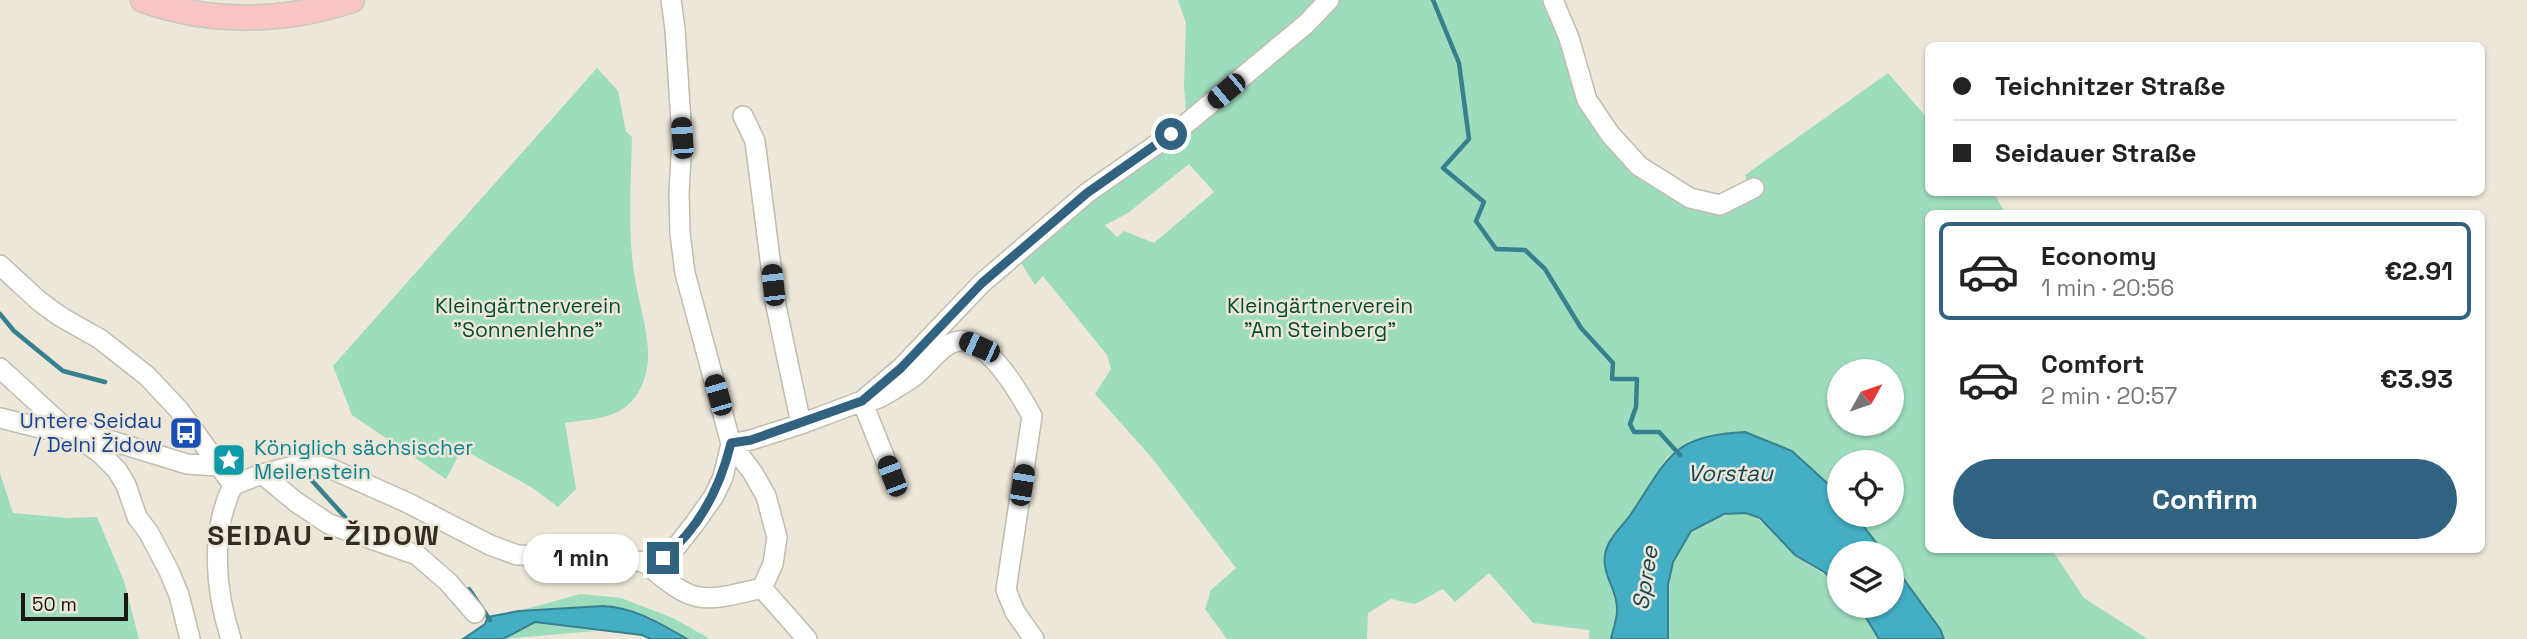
<!DOCTYPE html>
<meta charset="utf-8">
<style>
body{margin:0;font-family:"Space Grotesk",sans-serif;background:#f2f2f2;color:#222;height:100vh;display:flex;flex-direction:column;font-size:26px;white-space:nowrap}
*{box-sizing:border-box;margin:0}
p{font-size:23px;color:#767676}
.icon{flex:none;width:38px;height:38px;fill:none;stroke:currentColor;stroke-width:2;stroke-linecap:round;stroke-linejoin:round}
.map{position:relative;flex:1;overflow:hidden}
.side{position:absolute;left:1925px;top:210px;width:560px;height:343px;display:flex;flex-direction:column;background:#fff;border-radius:10px;box-shadow:0 2px 5px #0004}
.side>*{flex:none}
.top-card{position:absolute;left:1925px;top:42px;width:560px;height:154px;border-radius:10px;box-shadow:0 2px 5px #0004;display:grid;align-content:center;height:154px;padding:0 28px;background:#fff}
.needle{width:46px;rotate:50deg}
.tools{position:absolute;left:1827px;top:359px;display:grid;gap:14px}
.tools a{display:grid;place-items:center;width:77px;height:77px;border-radius:50%;background:#fff;box-shadow:0 2px 5px #0004;font-size:35px}
.scale{position:absolute;left:21px;bottom:18px;width:107px;box-sizing:border-box;padding-left:7px;border:4px solid #1a1813;border-top:0;font-size:19px;line-height:24px;white-space:nowrap;color:#1a1813;-webkit-text-stroke:5px #ece7d9;paint-order:stroke}
.end{position:absolute;width:32px;height:32px;margin:-16px;border:9px solid #316280;background:#fff;box-shadow:0 0 0 4px #fff}
.from{border-radius:50%}
.bubble{position:absolute;height:49px;border-radius:24px;background:#fff;box-shadow:0 2px 5px #0004;font-size:23px;font-weight:600;line-height:49px;text-align:center}
.car{position:absolute;width:21px;height:42px;margin:-21px -10px;border-radius:9px;box-shadow:0 0 5px 2px #0007;background:linear-gradient(#222 24%,#8ab4d8 0 40%,#222 0 76%,#8ab4d8 0 86%,#222 0)}
.top-card b{display:flex;align-items:center;gap:24px;height:66px;font-size:26px}
.top-card b+b{border-top:2px solid #e0e0e0}
.top-card i{width:18px;height:18px;background:#222}
ul{padding:12px 0 0;list-style:none}
li{display:flex;align-items:center;gap:21px;height:98px;margin:0 14px 10px;padding:0 14px;border:4px solid transparent;border-radius:10px}
li div{flex:1}
li b{display:block;font-size:26px}
li em{font-style:normal;font-weight:600}
li.active{border-color:#316280}
li>.icon{width:63px;height:63px;stroke-width:1.5}
.cta{display:flex;gap:14px;margin-top:auto;padding:14px 28px}
.cta a{flex:1;height:80px;border-radius:42px;background:#316280;color:#fff;font-size:28px;font-weight:600;line-height:80px;text-align:center}
.map>svg:first-child{display:block}
</style>
<div class="map">
<svg width="2527" height="639" viewBox="0 0 2527 639">
<rect width="100%" height="100%" fill="#ece7d9"/>
<path fill="#9dddbd" fill-rule="evenodd" d="M 1178,0 L 1553,0 L 1610,134 L 1690,198 L 1726,199 L 1749,185 L 1745,175 L 1888,73 L 1928,119 L 1928,192 L 1994,193 L 2005,213 L 1928,214 L 1928,550 L 2052,550 L 2084,598 L 2148,639 L 1944,639 L 1940,629 L 1892,563 L 1892,553 L 1884,553 L 1855,515 L 1892,514 L 1892,462 L 1839,462 L 1839,494 L 1792,451 L 1693,440 L 1667,457 L 1639,502 L 1610,540 L 1604,556 L 1605,570 L 1617,607 L 1611,639 L 1589,639 L 1589,630 L 1533,623 L 1489,573 L 1455,602 L 1443,589 L 1415,604 L 1391,599 L 1368,613 L 1367,639 L 1227,639 L 1205,609 L 1211,590 L 1236,568 L 1152,458 L 1095,394 L 1111,369 L 1107,355 L 1043,276 L 1035,285 L 1016,255 L 1187,123 L 1184,86 L 1186,23 ZM 1189,164 L 1214,192 L 1154,243 L 1124,231 L 1117,237 L 1105,225 L 1128,213 ZM 1839,371 L 1892,371 L 1892,424 L 1839,424 Z
M 597,68 L 618,91 L 626,132 L 632,137 C 631,179 628,223 633,265 C 636,293 646,321 648,349 C 649,368 644,389 630,403 C 614,420 586,419 565,423 L 576,489 L 558,507 L 531,487 L 462,449 L 446,479 L 352,415 L 333,366 Z
M 0,473 L 13,513 L 68,518 L 97,517 L 124,581 L 139,639 L 0,639 Z
M 1746,513 C 1771,522 1777,542 1797,556 C 1811,567 1826,574 1839,586 L 1839,606 L 1859,606 L 1879,639 L 1668,639 C 1668,576 1666,517 1746,513 Z
M 580,594 L 621,598 L 673,618 L 710,639 L 687,639 L 650,617 L 603,606 L 519,611 Z
M 535,622 L 596,631 L 503,639 Z"/>
<path fill="#43aec4" stroke="#37818f" stroke-width="2" d="M 1745,432 L 1792,451 L 1839,494 L 1839,514 L 1855,515 L 1884,553 L 1839,553 L 1839,586 L 1824,572 L 1795,555 L 1760,518 L 1746,513 L 1724,514 L 1691,531 L 1673,562 L 1668,585 L 1668,639 L 1611,639 C 1613,629 1618,617 1617,607 C 1616,589 1602,574 1605,555 C 1607,539 1622,527 1631,514 C 1668,459 1671,435 1745,432 Z
M 1892,563 L 1940,629 L 1944,639 L 1879,639 L 1859,606 L 1892,606 Z
M 603,606 C 636,608 659,623 687,639 L 651,639 L 642,635 L 535,622 L 503,639 L 463,639 L 485,624 L 488,617 L 519,611 Z"/>
<g fill="none" stroke-linecap="round" stroke-linejoin="round">
<path stroke="#37818f" stroke-width="4.5" d="M 1433,0 L 1459,63 L 1469,139 L 1443,168 L 1484,202 L 1476,221 L 1496,249 L 1525,250 L 1545,269 L 1581,328 L 1613,363 L 1612,379 L 1637,379 L 1636,407 L 1630,424 L 1634,432 L 1659,432 L 1680,455
M 0,314 L 14,331 L 63,371 L 105,382
M 306,474 L 345,517
M 469,589 L 490,620"/>
<defs>
<path id="minor" d="M 671,0 L 675,29 L 682,138 L 679,193 L 680,233 L 685,273 L 731,444 L 753,473 L 766,496 L 777,537 L 773,564 L 762,588
M 1553,0 L 1569,38 L 1587,100 L 1610,134 L 1639,166 L 1690,198 L 1720,205 L 1754,188
M 743,116 L 755,141 L 776,306 L 801,424
M 0,265 L 39,301 L 61,317 L 100,339 L 147,376 L 179,410 L 233,485
M 0,368 L 63,426 L 100,453 L 117,470 L 126,485 L 137,517 L 149,533 L 169,571 L 179,595 L 190,639
M 0,418 L 44,429 L 63,426 L 187,464 L 218,466
M 731,444 L 751,440 L 801,424 L 862,401 L 901,368 L 982,283 L 1087,193 L 1187,123 L 1306,24 L 1329,0
M 262,474 L 296,502 L 329,524 L 417,555 L 448,582 L 475,613
M 892,476 L 862,401 C 875,402 885,395 896,388 C 904,383 912,379 918,373 C 928,364 938,350 950,344 C 982,326 1020,394 1032,416 L 1006,590 L 1015,612 L 1034,639
M 233,485 L 262,474 L 294,466 L 314,464 L 334,470 L 406,502 L 490,545 L 517,555 L 595,556 L 644,562 L 663,558 L 677,546 L 695,523 L 714,496 L 723,477 L 731,444
M 644,562 C 694,605 699,603 762,588
M 762,588 L 807,639
M 231,639 C 215,590 210,532 233,485"/>
<path id="major" d="M 143,0 C 211,24 283,23 352,0"/>
</defs>
<use href="#minor" stroke="#c0bcae" stroke-width="22"/>
<use href="#major" stroke="#c8c8c6" stroke-width="27"/>
<use href="#minor" stroke="#fff" stroke-width="19"/>
<use href="#major" stroke="#f7c6c4" stroke-width="24"/>
</g>
<g fill="none" stroke-linecap="round" stroke-linejoin="round">
<path stroke="#316280" stroke-width="9" d="M 663,558 C 700,528 720,488 731,443 L 751,440 L 862,401 L 901,368 L 982,283 L 1087,193 L 1171,134"/>
</g>
<defs>
<symbol id="bus-square" viewBox="-11 -11 22 22"><rect x="-9" y="-9" width="18" height="18" rx="4" fill="#1a4fb4" stroke="#ece7d9"/><path d="M-5-6H5V4H4V6H2V4H-2V6H-4V4H-5ZM-3.5-4V0h7V-4ZM-3.5 1.2v1.5H-2V1.2ZM2 1.2v1.5H3.5V1.2Z" fill="#fff"/></symbol>
<symbol id="sight-square" viewBox="-11 -11 22 22"><rect x="-9" y="-9" width="18" height="18" rx="4" fill="#0f9aa8" stroke="#ece7d9"/><path d="M0-6L1.8-2.2L6-1.7L2.9 1.2L3.7 5.4L0 3.3L-3.7 5.4L-2.9 1.2L-6-1.7L-1.8-2.2Z" fill="#fff"/></symbol>
</defs>
<g fill-rule="evenodd">
<use href="#bus-square" x="167" y="414" width="38" height="38"/>
<use href="#sight-square" x="210" y="441" width="38" height="38"/>
</g>
<g text-anchor="middle" stroke-width="5" stroke-linejoin="round" paint-order="stroke">
<g font-size="21" fill="#044b32" stroke="#ece7d9">
<text x="528" y="313">Kleingärtnerverein<tspan x="528" dy="24">"Sonnenlehne"</tspan></text>
<text x="1320" y="313">Kleingärtnerverein<tspan x="1320" dy="24">"Am Steinberg"</tspan></text>
</g>
<g font-size="21" fill="#164399" stroke="#ece7d9" text-anchor="end">
<text x="162" y="428">Untere Seidau<tspan x="162" dy="24">/ Delni Židow</tspan></text>
</g>
<g font-size="21" fill="#0d838f" stroke="#ece7d9" text-anchor="start">
<text x="254" y="455">Königlich sächsischer<tspan x="254" dy="24">Meilenstein</tspan></text>
</g>
<g font-size="23" font-style="italic" fill="#1a4852" stroke="#ece7d9">
<text x="1730" y="481">Vorstau</text>
<text transform="translate(1645 578) rotate(-81)" y="8">Spree</text>
</g>
<g font-size="28" font-weight="bold" letter-spacing="2" fill="#312d22" stroke="#ece7d9">
<text x="324" y="545">SEIDAU - ŽIDOW</text>
</g>
</g>
</svg>
<div class="tools">
<a><svg class="needle" viewBox="-14 -14 28 28"><path d="M0-13l5 13h-10z" fill="#e53935"/><path d="M0 13l5-13h-10z" fill="#767676"/></svg></a>
<a><svg class="icon" aria-label="locate" viewBox="0 0 24 24"><circle cx="12" cy="12" r="6"/><path d="M12 2v4M12 18v4M2 12h4M18 12h4"/></svg></a>
<a><svg class="icon" aria-label="layers" viewBox="0 0 24 24"><path d="M12 4l9 5-9 5-9-5zM3 14l9 5 9-5"/></svg></a>
</div>
<div class="scale">50 m</div>
<i class="end from" style="left:1171px;top:134px"></i>
<i class="end" style="left:663px;top:558px"></i>
<div class="bubble" style="left:523px;top:534px;width:116px">1 min</div>
<i class="car" style="left:1226px;top:91px;rotate:230deg"></i>
<i class="car" style="left:682px;top:138px;rotate:356deg"></i>
<i class="car" style="left:773px;top:285px;rotate:354deg"></i>
<i class="car" style="left:979px;top:347px;rotate:294deg"></i>
<i class="car" style="left:718px;top:395px;rotate:344deg"></i>
<i class="car" style="left:892px;top:476px;rotate:339deg"></i>
<i class="car" style="left:1022px;top:485px;rotate:9deg"></i>
<div class="top-card">
<b><i class="from"></i>Teichnitzer Straße</b>
<b><i></i>Seidauer Straße</b>
</div>
<section class="side">
<ul>
<li class="active"><svg class="icon" aria-label="car" viewBox="0 0 24 24"><path d="M5 17H2v-5l4-1 3-4h7l3 4 3 1v5h-3M9 17h6M6 11h13"/><circle cx="7" cy="17" r="2"/><circle cx="17" cy="17" r="2"/></svg><div><b>Economy</b><p>1 min · 20:56</p></div><em>€2.91</em></li>
<li><svg class="icon" aria-label="car" viewBox="0 0 24 24"><path d="M5 17H2v-5l4-1 3-4h7l3 4 3 1v5h-3M9 17h6M6 11h13"/><circle cx="7" cy="17" r="2"/><circle cx="17" cy="17" r="2"/></svg><div><b>Comfort</b><p>2 min · 20:57</p></div><em>€3.93</em></li>
</ul>
<div class="cta"><a>Confirm</a></div>
</section>
</div>
